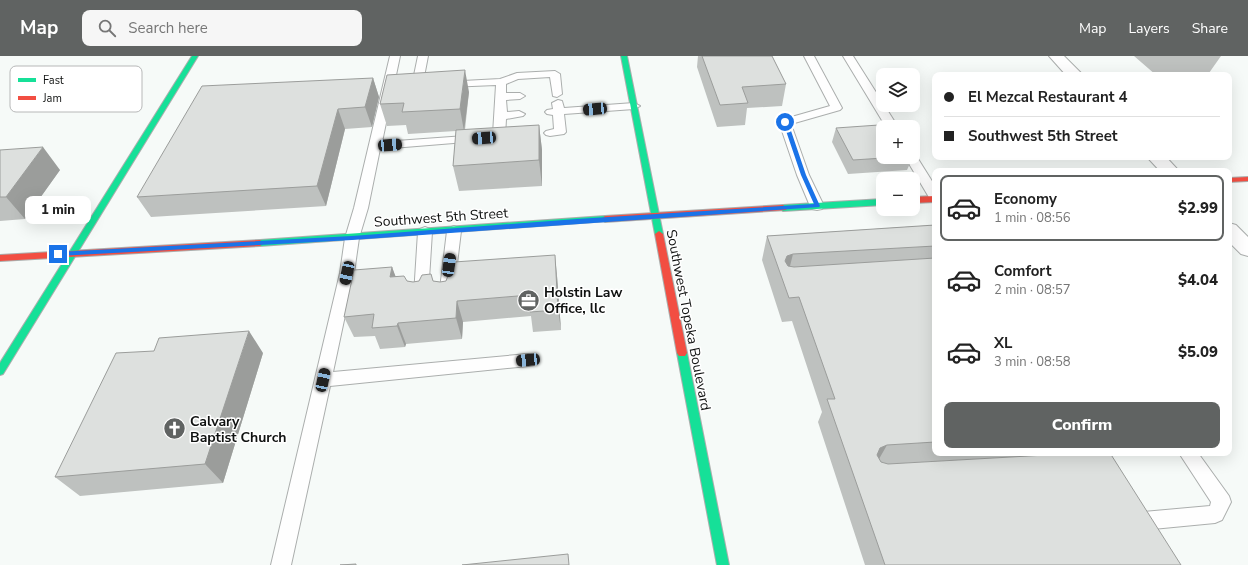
<!DOCTYPE html>
<meta charset="utf-8">
<style>
body{margin:0;font-family:"Nunito Sans",sans-serif;background:#f6f6f6;color:#222;height:100vh;display:flex;flex-direction:column;font-size:15px;white-space:nowrap}
*{box-sizing:border-box;margin:0}
p{font-size:13px;color:#767676}
.icon{flex:none;width:22px;height:22px;fill:none;stroke:currentColor;stroke-width:2;stroke-linecap:round;stroke-linejoin:round}
.map{position:relative;flex:1;overflow:hidden}
.side{position:absolute;left:932px;top:112px;width:300px;height:288px;display:flex;flex-direction:column;background:#fff;border-radius:8px;box-shadow:0 4px 16px #0002}
.side>*{flex:none}
.guide{position:absolute;left:932px;top:16px;width:300px;height:88px;border-radius:8px;box-shadow:0 4px 16px #0002;display:grid;align-content:center;height:88px;padding:0 12px;background:#fff}
.tools{position:absolute;left:876px;top:12px;display:grid;gap:8px}
.tools a{display:grid;place-items:center;width:44px;height:44px;border-radius:8px;background:#fff;box-shadow:0 4px 16px #0002;font-size:20px}
.end{position:absolute;width:18px;height:18px;margin:-9px;border:5px solid #1a73e8;background:#fff;box-shadow:0 0 0 2px #fff}
.from{border-radius:50%}
.bubble{position:absolute;height:28px;border-radius:8px;background:#fff;box-shadow:0 4px 16px #0002;font-size:13px;font-weight:800;line-height:28px;text-align:center}
.car{position:absolute;width:12px;height:24px;margin:-12px -6px;border-radius:5px;box-shadow:0 0 3px 1px #0007;background:linear-gradient(#222 24%,#8ab4d8 0 40%,#222 0 76%,#8ab4d8 0 86%,#222 0)}
.guide b{display:flex;align-items:center;gap:14px;height:38px;font-size:15px}
.guide b+b{border-top:1px solid #e0e0e0}
.guide i{width:10px;height:10px;background:#222}
ul{padding:7px 0 0;list-style:none}
li{display:flex;align-items:center;gap:12px;height:66px;margin:0 8px 6px;padding:0 4px;border:2px solid transparent;border-radius:8px}
li div{flex:1}
li b{display:block;font-size:15px}
li em{font-style:normal;font-weight:800}
li.on{border-color:#606362}
li>.icon{width:36px;height:36px;stroke-width:1.5}
.primary-button{display:flex;gap:8px;margin-top:auto;padding:8px 12px}
.primary-button a{flex:1;height:46px;border-radius:8px;background:#606362;color:#fff;font-size:16px;font-weight:800;line-height:46px;text-align:center}
header{display:flex;align-items:center;gap:24px;box-sizing:border-box;height:56px;padding:0 20px;background:#606362;color:#fff}
header strong{font-size:19px}
nav{display:flex;gap:22px;margin-inline-start:auto;font-size:14px}
.search{width:280px;height:36px;background:#f6f6f6;display:flex;align-items:center;gap:10px;box-sizing:border-box;padding:0 14px;border-radius:8px;color:#767676;font-size:15px}
.map>svg:first-child{display:block}
</style>
<header>
<strong>Map</strong>
<div class="search"><svg class="icon" aria-label="search" viewBox="0 0 24 24"><circle cx="10" cy="10" r="6"/><path d="M15 15l6 6"/></svg>Search here</div>
<nav><a>Map</a><a>Layers</a><a>Share</a></nav>
</header>
<div class="map">
<svg width="1248" height="509" viewBox="0 0 1248 509">
<rect width="100%" height="100%" fill="#f6faf8"/>
<g fill="none" stroke-linecap="round" stroke-linejoin="round">
<defs>
<path id="lane" d="M 390,0 L 400,0 L 382,86 L 493,78 L 496,29 L 448,31 L 444,30 L 443,28 L 444,26 L 500,23 L 517,17 L 555,15 L 560,18 L 562,38 L 557,41 L 553,40 L 550,21 L 518,23 L 506,28 L 506,37 L 520,37 L 525,40 L 520,43 L 506,44 L 507,56 L 519,55 L 525,58 L 523,60 L 506,63 L 505,81 L 503,83 L 380,93 L 368,152 L 359,182 L 354,217 L 333,316 L 528,298 L 534,299 L 536,304 L 534,309 L 528,310 L 330,330 L 291,509 L 271,509 L 340,217 L 345,182 L 354,152 Z
M 418,0 L 428,0 L 423,26 L 428,27 L 429,29 L 428,31 L 417,32 L 412,29 Z
M 804,0 L 814,0 L 842,52 L 840,54 L 791,68 L 809,119 L 824,150 L 822,153 L 817,154 L 812,153 L 810,150 L 797,119 L 779,66 L 781,64 L 830,50 Z
M 843,0 L 853,0 L 898,71 L 886,71 Z
M 558,44 L 562,45 L 564,52 L 634,47 L 640,50 L 634,53 L 564,58 L 566,76 L 564,78 L 550,80 L 546,79 L 544,77 L 546,75 L 554,73 L 553,59 L 547,58 L 545,56 L 547,54 L 553,53 L 552,47 Z
M 913,98 L 915,98 L 935,130 L 935,144 L 930,143 L 905,101 L 913,101 Z
M 454,170 L 459,172 L 461,175 L 453,241 L 451,245 L 446,246 L 441,245 L 439,241 L 447,175 L 449,172 Z
M 425,171 L 430,173 L 432,176 L 428,239 L 426,243 L 421,244 L 416,243 L 414,239 L 418,176 L 420,173 Z
M 1179,397 L 1198,397 L 1229,440 L 1231,446 L 1222,464 L 1215,467 L 1132,475 L 1125,472 L 1122,466 L 1125,460 L 1132,457 L 1210,450 L 1211,446 Z"/>
<path id="street" d="M 1049,0 L 1064,0 L 1083,19 L 1066,19 Z
M 1147,101 L 1166,101 L 1179,115 L 1160,115 Z
M 1229,167 L 1236,169 L 1248,181 L 1248,200 L 1241,198 L 1229,186 Z"/>
<path id="fast" d="M 192,0 L 198,0 L 3,318 L 0,319 L 0,307 Z
M 621,0 L 627,0 L 663,178 L 659,181 L 655,178 Z
M 883,143 L 883,149 L 783,155 L 779,152 L 783,149 Z
M 605,160 L 608,161 L 609,163 L 608,165 L 260,190 L 256,187 L 260,184 Z
M 682,293 L 685,294 L 687,297 L 729,509 L 717,509 L 677,297 L 679,294 Z"/>
<path id="jam" d="M 1248,121 L 1248,125 L 1229,126 L 1229,122 Z
M 935,140 L 935,146 L 913,147 L 913,141 Z
M 783,149 L 787,152 L 786,154 L 605,166 L 601,163 L 605,160 Z
M 659,175 L 663,178 L 687,297 L 685,300 L 679,300 L 677,297 L 655,178 Z
M 260,184 L 264,187 L 260,190 L 0,205 L 0,199 Z"/>
</defs>
<use href="#lane" stroke="#abaead" stroke-width="2"/>
<use href="#street" stroke="#abaead" stroke-width="2"/>
<use href="#fast" stroke="#abaead" stroke-width="2"/>
<use href="#jam" stroke="#abaead" stroke-width="2"/>
<use href="#lane" fill="#fefefe" fill-rule="evenodd"/>
<use href="#street" fill="#fefefe" fill-rule="evenodd"/>
<use href="#fast" fill="#16e098" fill-rule="evenodd"/>
<use href="#jam" fill="#f24e42" fill-rule="evenodd"/>
</g>
<path fill="#bec1bf" d="M 698,0 L 772,0 L 786,28 L 782,50 L 747,52 L 745,69 L 717,71 L 697,11 Z
M 1134,0 L 1221,0 L 1209,17 L 1177,19 L 1156,19 Z
M 373,22 L 379,41 L 372,71 L 345,73 L 326,150 L 151,161 L 137,141 Z
M 469,36 L 465,74 L 539,69 L 542,94 L 542,130 L 459,135 L 453,110 L 456,75 L 408,78 L 406,69 L 387,70 L 380,48 Z
M 836,72 L 883,101 L 913,101 L 907,114 L 848,118 L 832,86 Z
M 0,94 L 60,114 L 25,163 L 0,165 Z
M 935,169 L 935,397 L 1078,397 L 1181,509 L 865,509 L 818,366 L 822,356 L 792,265 L 782,266 L 762,204 L 767,180 Z
M 392,211 L 395,220 L 407,225 L 413,226 L 433,225 L 440,226 L 557,220 L 561,274 L 533,276 L 531,260 L 463,266 L 462,283 L 406,288 L 405,291 L 380,293 L 375,280 L 354,281 L 344,261 Z
M 263,297 L 223,427 L 80,440 L 55,421 Z"/>
<path fill="#9b9d9b" d="M 465,14 L 469,36 L 464,75 L 460,53 Z
M 373,22 L 379,41 L 372,71 L 365,51 Z
M 338,53 L 345,73 L 326,150 L 317,130 Z
M 539,69 L 542,94 L 542,130 L 539,104 Z
M 43,91 L 60,114 L 25,163 L 6,141 Z
M 793,198 L 787,222 L 785,205 L 787,200 Z
M 555,199 L 557,220 L 561,274 L 558,254 Z
M 392,211 L 400,232 L 390,221 Z
M 457,245 L 463,266 L 462,283 L 456,262 Z
M 398,267 L 406,288 L 405,291 L 397,270 Z
M 249,275 L 263,297 L 223,427 L 205,408 Z
M 887,389 L 875,410 L 868,413 L 880,392 Z"/>
<path fill="#dde0de" stroke="#9b9d9b" d="M 702,0 L 772,0 L 786,28 L 742,31 L 748,47 L 720,49 Z
M 465,14 L 460,53 L 402,56 L 404,47 L 380,48 L 387,19 Z
M 373,22 L 365,51 L 338,53 L 317,130 L 137,141 L 202,30 Z
M 893,68 L 895,71 L 883,71 L 883,101 L 899,101 L 853,104 L 836,72 Z
M 539,69 L 539,104 L 453,110 L 456,74 Z
M 43,91 L 6,141 L 0,141 L 0,94 Z
M 935,169 L 935,190 L 793,198 L 787,200 L 785,205 L 788,210 L 794,211 L 935,202 L 935,386 L 887,389 L 880,392 L 877,399 L 881,406 L 888,408 L 1081,397 L 1110,397 L 1181,509 L 885,509 L 827,343 L 835,343 L 799,241 L 789,242 L 767,180 Z
M 555,199 L 558,254 L 530,256 L 530,239 L 457,245 L 456,262 L 398,267 L 397,270 L 372,272 L 374,258 L 344,261 L 354,214 L 392,211 L 390,221 L 404,220 L 407,225 L 413,226 L 419,225 L 422,219 L 431,218 L 433,225 L 440,226 L 446,225 L 449,217 L 453,216 L 454,206 Z
M 249,275 L 205,408 L 55,421 L 116,297 L 154,295 L 159,282 Z
M 568,498 L 569,509 L 462,509 Z
M 356,508 L 356,509 L 340,509 Z"/>
<path fill="#1a73e8" d="M 785,64 L 788,66 L 806,119 L 820,150 L 819,151 L 352,184 L 58,200 L 55,198 L 58,196 L 352,180 L 577,163 L 814,148 L 801,119 L 783,66 Z"/>
<defs>
<symbol id="office-disc" viewBox="-11 -11 22 22"><circle r="9.5" fill="#606362" stroke="#fff"/><path d="M-6-3h4V-5.5h4V-3h4V5H-6ZM-1-4.5V-3h2v-1.5ZM-6 0V1H6V0Z" fill="#fff"/></symbol>
<symbol id="church-disc" viewBox="-11 -11 22 22"><circle r="9.5" fill="#606362" stroke="#fff"/><path d="M-1.2-6h2.4v3.5h3.3v2.4h-3.3V6h-2.4V-.1h-3.3v-2.4h3.3Z" fill="#fff"/></symbol>
</defs>
<g fill-rule="evenodd">
<use href="#office-disc" x="516" y="232" width="25" height="25"/>
<use href="#church-disc" x="162" y="360" width="25" height="25"/>
</g>
<g text-anchor="middle" stroke-width="3" stroke-linejoin="round" paint-order="stroke">
<g font-size="14" fill="#101211" stroke="#fff">
<text transform="translate(441 161) rotate(-4)" y="5">Southwest 5th Street</text>
<text transform="translate(689 264) rotate(79)" y="5">Southwest Topeka Boulevard</text>
</g>
<g font-size="14" font-weight="bold" fill="#101211" stroke="#fff" text-anchor="start">
<text x="544" y="241">Holstin Law<tspan x="544" dy="16">Office, llc</tspan></text>
<text x="190" y="370">Calvary<tspan x="190" dy="16">Baptist Church</tspan></text>
</g>
</g>
<rect x="10" y="10" width="132" height="46" rx="6" fill="#fff" stroke="#b7b8b8" stroke-width="1"/>
<rect x="18" y="22" width="18" height="4" fill="#16e098"/>
<rect x="18" y="40" width="18" height="4" fill="#f24e42"/>
<g font-size="11" fill="#101211">
<text x="43" y="28">Fast</text>
<text x="43" y="46">Jam</text>
</g>
</svg>
<div class="tools">
<a><svg class="icon" aria-label="layers" viewBox="0 0 24 24"><path d="M12 4l9 5-9 5-9-5zM3 14l9 5 9-5"/></svg></a>
<a>+</a>
<a>−</a>
</div>
<i class="end from" style="left:785px;top:66px"></i>
<i class="end" style="left:58px;top:198px"></i>
<div class="bubble" style="left:25px;top:140px;width:66px">1 min</div>
<i class="car" style="left:595px;top:53px;rotate:265deg"></i>
<i class="car" style="left:484px;top:82px;rotate:266deg"></i>
<i class="car" style="left:390px;top:89px;rotate:86deg"></i>
<i class="car" style="left:449px;top:209px;rotate:8deg"></i>
<i class="car" style="left:347px;top:217px;rotate:192deg"></i>
<i class="car" style="left:528px;top:304px;rotate:264deg"></i>
<i class="car" style="left:323px;top:324px;rotate:12deg"></i>
<div class="guide">
<b><i class="from"></i>El Mezcal Restaurant 4</b>
<b><i></i>Southwest 5th Street</b>
</div>
<section class="side">
<ul>
<li class="on"><svg class="icon" aria-label="car" viewBox="0 0 24 24"><path d="M5 17H2v-5l4-1 3-4h7l3 4 3 1v5h-3M9 17h6M6 11h13"/><circle cx="7" cy="17" r="2"/><circle cx="17" cy="17" r="2"/></svg><div><b>Economy</b><p>1 min · 08:56</p></div><em>$2.99</em></li>
<li><svg class="icon" aria-label="car" viewBox="0 0 24 24"><path d="M5 17H2v-5l4-1 3-4h7l3 4 3 1v5h-3M9 17h6M6 11h13"/><circle cx="7" cy="17" r="2"/><circle cx="17" cy="17" r="2"/></svg><div><b>Comfort</b><p>2 min · 08:57</p></div><em>$4.04</em></li>
<li><svg class="icon" aria-label="car" viewBox="0 0 24 24"><path d="M5 17H2v-5l4-1 3-4h7l3 4 3 1v5h-3M9 17h6M6 11h13"/><circle cx="7" cy="17" r="2"/><circle cx="17" cy="17" r="2"/></svg><div><b>XL</b><p>3 min · 08:58</p></div><em>$5.09</em></li>
</ul>
<div class="primary-button"><a>Confirm</a></div>
</section>
</div>
